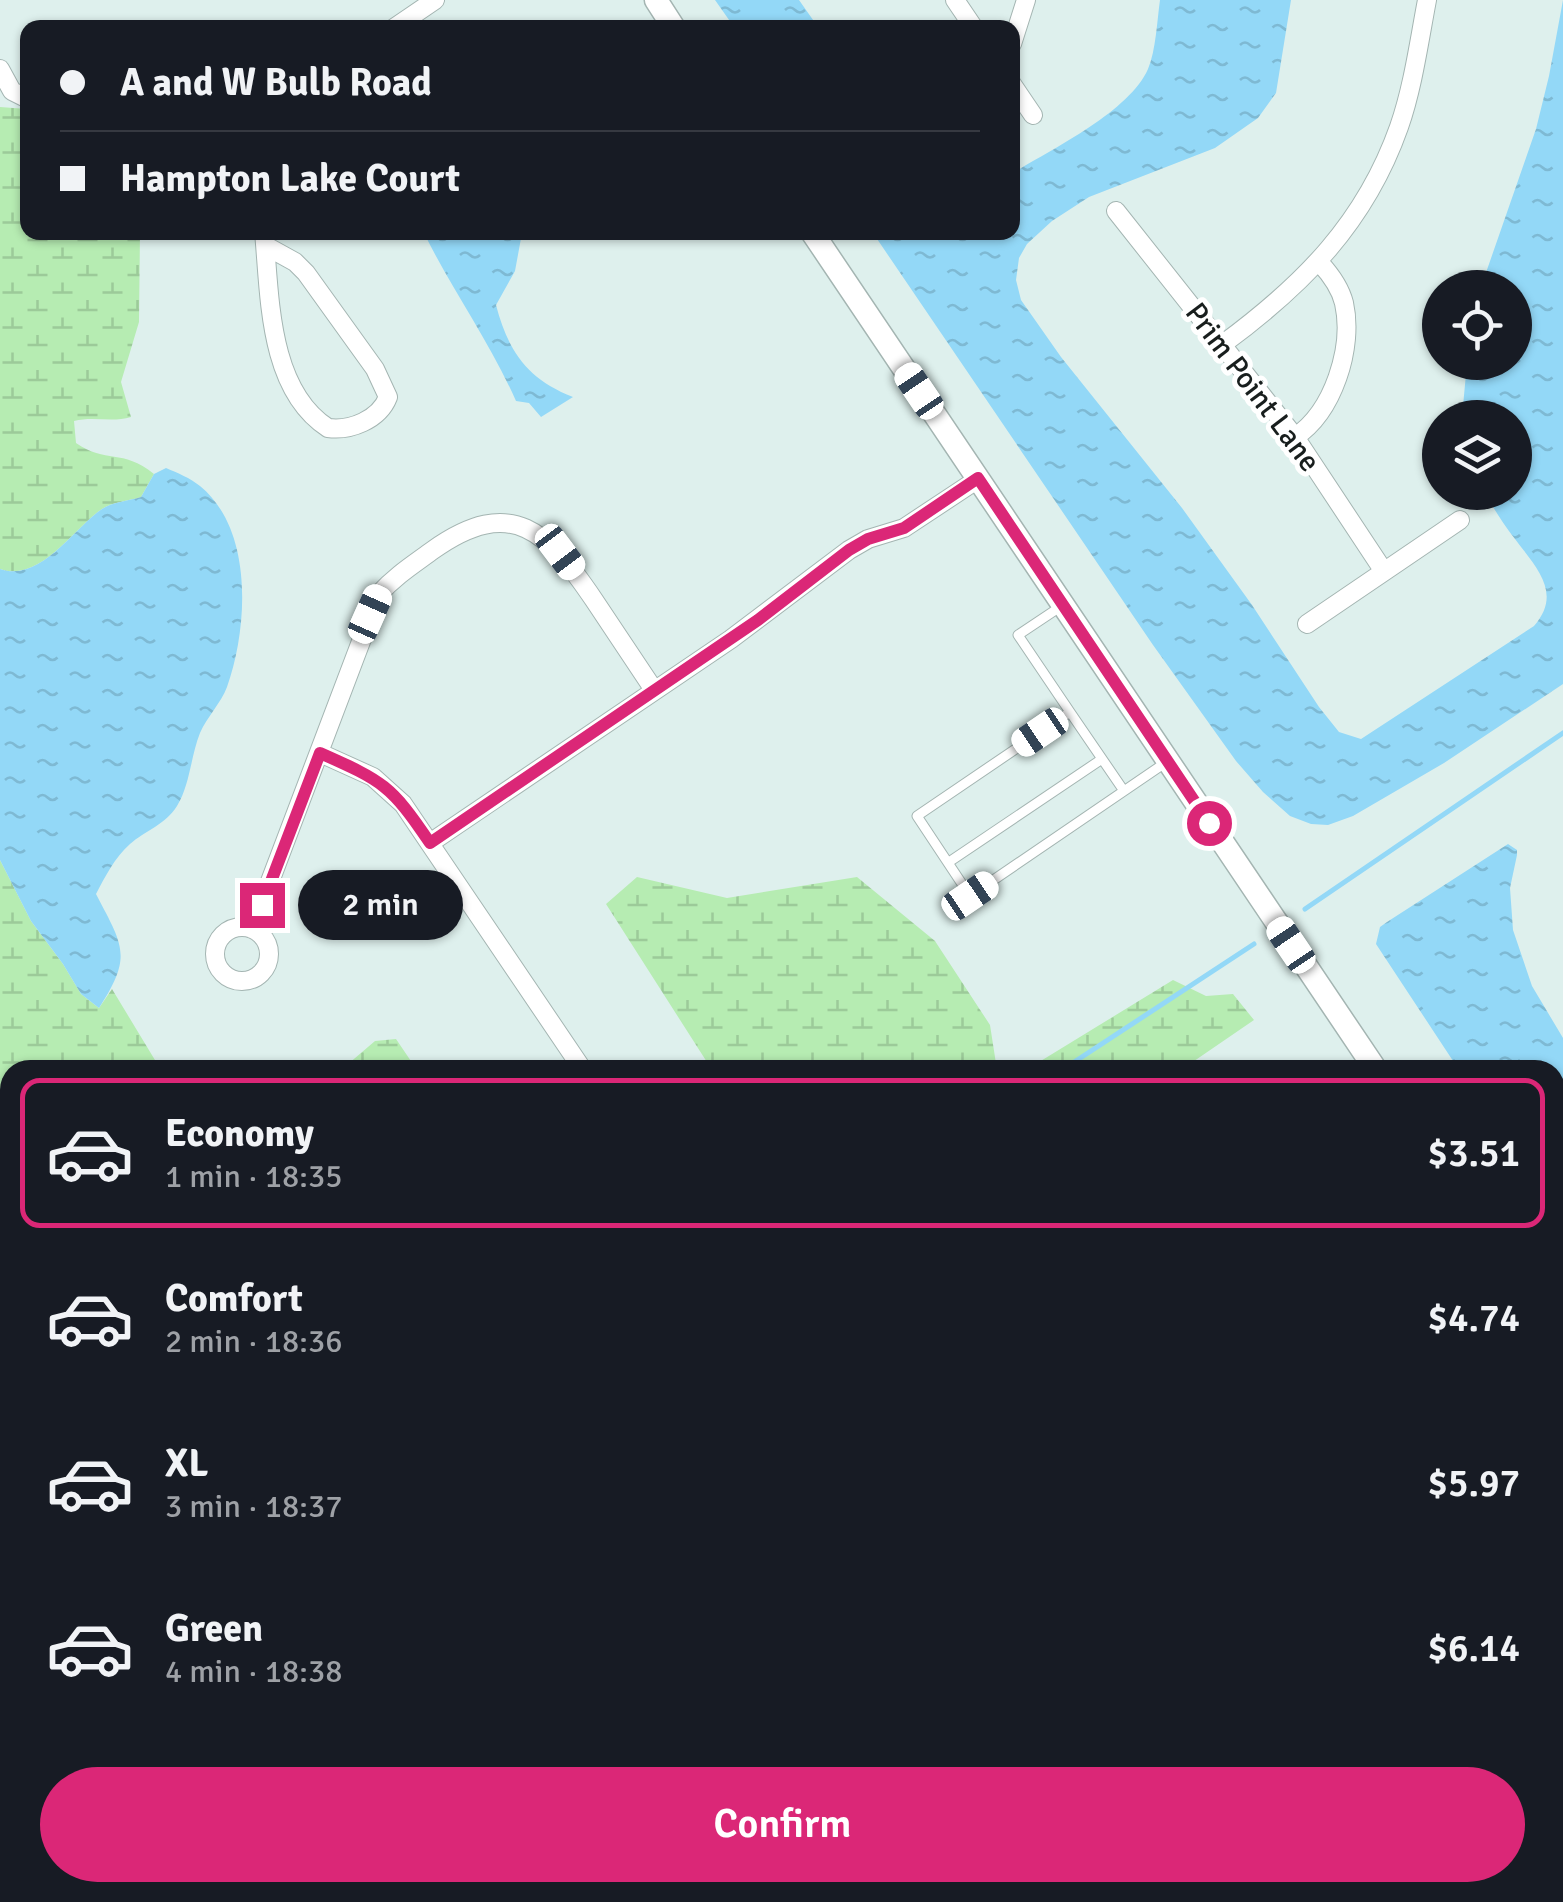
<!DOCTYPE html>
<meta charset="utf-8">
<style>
body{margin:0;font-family:Signika,sans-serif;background:#242831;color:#f1f3f6;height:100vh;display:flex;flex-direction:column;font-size:38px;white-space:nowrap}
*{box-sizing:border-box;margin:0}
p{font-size:32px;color:#9ea1a6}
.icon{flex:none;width:55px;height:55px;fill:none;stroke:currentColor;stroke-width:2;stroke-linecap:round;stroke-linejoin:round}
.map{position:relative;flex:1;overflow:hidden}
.sheet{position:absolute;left:0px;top:1060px;width:1565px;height:842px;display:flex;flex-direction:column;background:#171b24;border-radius:30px 30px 0 0;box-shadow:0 2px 8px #0004}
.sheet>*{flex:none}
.banner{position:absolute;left:20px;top:20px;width:1000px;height:220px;border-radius:20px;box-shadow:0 2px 8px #0004;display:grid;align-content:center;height:220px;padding:0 40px;background:#171b24}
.tools{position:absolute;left:1422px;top:270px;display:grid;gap:20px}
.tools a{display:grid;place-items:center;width:110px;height:110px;border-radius:50%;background:#171b24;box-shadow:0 2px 8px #0004;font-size:50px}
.end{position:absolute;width:45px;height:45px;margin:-22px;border:12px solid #db2777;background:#fff;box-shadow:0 0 0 5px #fff}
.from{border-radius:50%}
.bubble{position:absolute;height:70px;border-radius:35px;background:#171b24;box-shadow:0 2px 8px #0004;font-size:32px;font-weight:600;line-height:70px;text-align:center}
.car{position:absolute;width:30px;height:60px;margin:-30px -15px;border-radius:12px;box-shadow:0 0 8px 2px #0007;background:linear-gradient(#fff 24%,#345 0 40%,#fff 0 76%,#345 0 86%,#fff 0)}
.banner b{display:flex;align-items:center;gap:35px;height:95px;font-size:38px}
.banner b+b{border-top:2px solid #363941}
.banner i{width:25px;height:25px;background:#f1f3f6}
ul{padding:18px 0 0;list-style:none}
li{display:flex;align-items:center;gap:30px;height:150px;margin:0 20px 15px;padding:0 20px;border:5px solid transparent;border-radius:20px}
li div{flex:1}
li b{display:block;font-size:38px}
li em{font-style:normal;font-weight:600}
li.active{border-color:#db2777}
li>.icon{width:90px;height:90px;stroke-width:1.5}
.button{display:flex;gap:20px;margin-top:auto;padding:20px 40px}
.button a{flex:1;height:115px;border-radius:60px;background:#db2777;color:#fff;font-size:40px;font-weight:600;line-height:115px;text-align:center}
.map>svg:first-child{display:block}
</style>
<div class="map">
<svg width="1563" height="1902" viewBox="0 0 1563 1902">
<defs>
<pattern id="forest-crowns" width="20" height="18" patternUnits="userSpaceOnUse" patternTransform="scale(2.5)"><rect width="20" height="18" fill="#b6ecb2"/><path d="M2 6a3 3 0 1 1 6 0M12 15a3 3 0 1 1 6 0" fill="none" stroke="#9cca99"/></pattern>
<pattern id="wetland-marsh" width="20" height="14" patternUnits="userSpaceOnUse" patternTransform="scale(2.5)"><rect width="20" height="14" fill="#b6ecb2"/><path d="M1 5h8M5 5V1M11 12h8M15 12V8" fill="none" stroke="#9cca99"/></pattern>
<pattern id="water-ripples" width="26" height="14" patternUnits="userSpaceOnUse" patternTransform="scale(2.5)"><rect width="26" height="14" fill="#93d8f7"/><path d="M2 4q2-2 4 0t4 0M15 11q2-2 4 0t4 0" fill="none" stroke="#7eb9d3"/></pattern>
</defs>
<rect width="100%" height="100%" fill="#def0ed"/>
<path fill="url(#forest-crowns)" d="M 968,1892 L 974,1902 L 656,1902 L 649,1893 Z"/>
<path fill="url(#wetland-marsh)" d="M 0,107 L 27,109 L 28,232 L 140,233 L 139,322 L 121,382 L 131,417 C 112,423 94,416 74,421 L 76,443 C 106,464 122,448 154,474 L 141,497 C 128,501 112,502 102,509 C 73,529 40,583 0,569 Z
M 0,860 L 31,921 L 63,964 L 81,994 L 99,1008 L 112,989 L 161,1070 L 10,1070 L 10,1749 L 0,1756 Z
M 637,877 L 727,898 L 857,877 L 935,941 L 990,1025 L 997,1070 L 712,1070 L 606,904 Z
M 1173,980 L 1206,996 L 1233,994 L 1254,1020 L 1181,1070 L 1026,1070 Z
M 396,1039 L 417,1070 L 341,1070 L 375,1041 Z"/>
<path fill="url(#water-ripples)" d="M 715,0 L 799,0 L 818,27 L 734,27 Z
M 1160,0 L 1291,0 L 1276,93 L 1258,118 L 1215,148 L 1089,197 L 1052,221 L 1027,244 L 1019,258 L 1016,280 L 1021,300 L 1061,357 L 1182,508 L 1252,605 L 1319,707 L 1339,732 L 1361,739 L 1534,626 C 1563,593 1536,567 1515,539 C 1503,524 1494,509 1485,493 L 1515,492 L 1515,418 L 1462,417 L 1467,363 L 1515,362 L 1515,288 L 1481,287 L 1536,129 L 1549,76 L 1563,0 L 1563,684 L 1444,763 L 1353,816 L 1328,825 L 1311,824 L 1290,816 L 1263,792 L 1236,761 L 1153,645 L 873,233 L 1012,232 L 1013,173 C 1052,149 1129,112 1148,69 C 1156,50 1157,21 1160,0 Z
M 424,233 L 522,233 L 515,271 L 496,305 C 508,351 527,379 573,397 L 541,417 L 529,403 L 516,401 C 490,342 452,290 424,233 Z
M 166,468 C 178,473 190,478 200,486 C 254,530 248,628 227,687 C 221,703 207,717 200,733 C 191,755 190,785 177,806 C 166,824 145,831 130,844 C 115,857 105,877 96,894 C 123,946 133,956 99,1008 L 81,994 L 63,964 L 31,921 L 0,860 L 0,569 C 40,583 73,529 102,509 C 112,502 128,501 141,497 L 154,474 Z
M 1508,844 L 1517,850 L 1517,855 L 1510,888 L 1513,930 L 1532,986 L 1563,1038 L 1563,1122 L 1555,1127 L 1555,1070 L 1459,1070 L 1376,944 L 1380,927 L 1387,922 Z"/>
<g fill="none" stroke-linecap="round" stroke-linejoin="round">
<path stroke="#93d8f7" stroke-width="5" d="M 1305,909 L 1563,733
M 1062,1070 L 1254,944
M 0,1765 L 10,1758"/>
<defs>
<path id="service" d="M 1063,605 L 1018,635 L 1070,712 L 917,816 L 970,896 L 1165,763
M 1070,712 L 1124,791
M 949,862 L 1102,759"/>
<path id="minor" d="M 955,0 L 974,28
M 394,28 L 435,0
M 1012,44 L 1026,0
M 0,69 L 12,91 L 28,99
M 1012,84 L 1033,115
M 1116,211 L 1295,437 L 1383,570
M 264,232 C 270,296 268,389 328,428 C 350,431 379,420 388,397 L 375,369 L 306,273 L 295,262 L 266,246
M 1223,344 C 1303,285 1365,223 1399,127 C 1413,87 1419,42 1427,0
M 1295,437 C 1333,412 1354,348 1344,303 C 1340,287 1331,275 1320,263
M 1307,624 L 1460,520
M 320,753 L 373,777 L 403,804 L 583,1070
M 430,843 L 731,639 L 849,550 L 868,539 L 904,528 L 978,479
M215 954a27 27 0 1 1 54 0a27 27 0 1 1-54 0Z
M 252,929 L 379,594 C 395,576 414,564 433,550 C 512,494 548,532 594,600 C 614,630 634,660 654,690
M 1555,1175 L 1563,1170
M 0,1518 L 10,1522
M 0,1547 L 10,1550
M 468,1892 L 474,1902
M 39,1902 L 53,1892"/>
<path id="tertiary" d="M 656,0 L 674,28
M 812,232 L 1376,1070
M 1555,1337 L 1563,1349"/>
</defs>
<use href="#service" stroke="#a4b5b2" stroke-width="11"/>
<use href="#minor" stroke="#a4b5b2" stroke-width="20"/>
<use href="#tertiary" stroke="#a4b5b2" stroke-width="25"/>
<use href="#service" stroke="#fff" stroke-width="9"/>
<use href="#minor" stroke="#fff" stroke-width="18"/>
<use href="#tertiary" stroke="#fff" stroke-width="22"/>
</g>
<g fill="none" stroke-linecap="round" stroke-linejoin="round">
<path stroke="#db2777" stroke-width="12" d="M 262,905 L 320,753 C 383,781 391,785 430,843 L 758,620 L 849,550 L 868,539 L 904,528 L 978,478 L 1209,823"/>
</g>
<g text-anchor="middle" stroke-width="10" stroke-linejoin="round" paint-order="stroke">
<g font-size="30" fill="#181e1d" stroke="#fff">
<text transform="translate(1253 387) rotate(53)" y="10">Prim Point Lane</text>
</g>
</g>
</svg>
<div class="tools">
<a><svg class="icon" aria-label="locate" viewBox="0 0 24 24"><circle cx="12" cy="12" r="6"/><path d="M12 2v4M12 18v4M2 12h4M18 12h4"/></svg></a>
<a><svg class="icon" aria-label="layers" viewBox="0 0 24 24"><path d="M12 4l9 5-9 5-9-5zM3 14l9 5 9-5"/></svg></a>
</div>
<i class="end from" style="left:1209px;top:823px"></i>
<i class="end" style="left:262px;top:905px"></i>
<div class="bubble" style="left:298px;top:870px;width:165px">2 min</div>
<i class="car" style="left:919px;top:391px;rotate:326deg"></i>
<i class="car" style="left:560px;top:552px;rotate:143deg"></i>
<i class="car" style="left:370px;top:614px;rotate:24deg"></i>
<i class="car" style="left:1040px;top:732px;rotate:236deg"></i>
<i class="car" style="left:970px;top:896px;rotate:56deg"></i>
<i class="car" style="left:1291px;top:945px;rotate:326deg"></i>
<div class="banner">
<b><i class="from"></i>A and W Bulb Road</b>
<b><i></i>Hampton Lake Court</b>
</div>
<section class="sheet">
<ul>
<li class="active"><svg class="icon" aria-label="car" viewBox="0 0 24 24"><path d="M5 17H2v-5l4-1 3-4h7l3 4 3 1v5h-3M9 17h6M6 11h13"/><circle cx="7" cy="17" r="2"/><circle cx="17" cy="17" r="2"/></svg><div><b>Economy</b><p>1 min · 18:35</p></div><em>$3.51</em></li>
<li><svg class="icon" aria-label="car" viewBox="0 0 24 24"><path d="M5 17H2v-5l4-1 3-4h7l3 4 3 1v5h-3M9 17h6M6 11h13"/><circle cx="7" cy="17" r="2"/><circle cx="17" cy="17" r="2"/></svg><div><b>Comfort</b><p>2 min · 18:36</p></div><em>$4.74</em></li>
<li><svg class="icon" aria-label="car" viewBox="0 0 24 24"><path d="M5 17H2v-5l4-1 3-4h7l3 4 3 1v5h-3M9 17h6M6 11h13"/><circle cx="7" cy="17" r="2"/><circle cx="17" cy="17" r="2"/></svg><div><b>XL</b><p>3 min · 18:37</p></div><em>$5.97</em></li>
<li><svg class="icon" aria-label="car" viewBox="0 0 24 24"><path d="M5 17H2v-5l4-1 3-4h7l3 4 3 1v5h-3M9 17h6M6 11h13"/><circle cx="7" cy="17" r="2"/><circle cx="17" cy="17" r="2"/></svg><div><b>Green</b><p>4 min · 18:38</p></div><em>$6.14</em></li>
</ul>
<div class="button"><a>Confirm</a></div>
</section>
</div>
